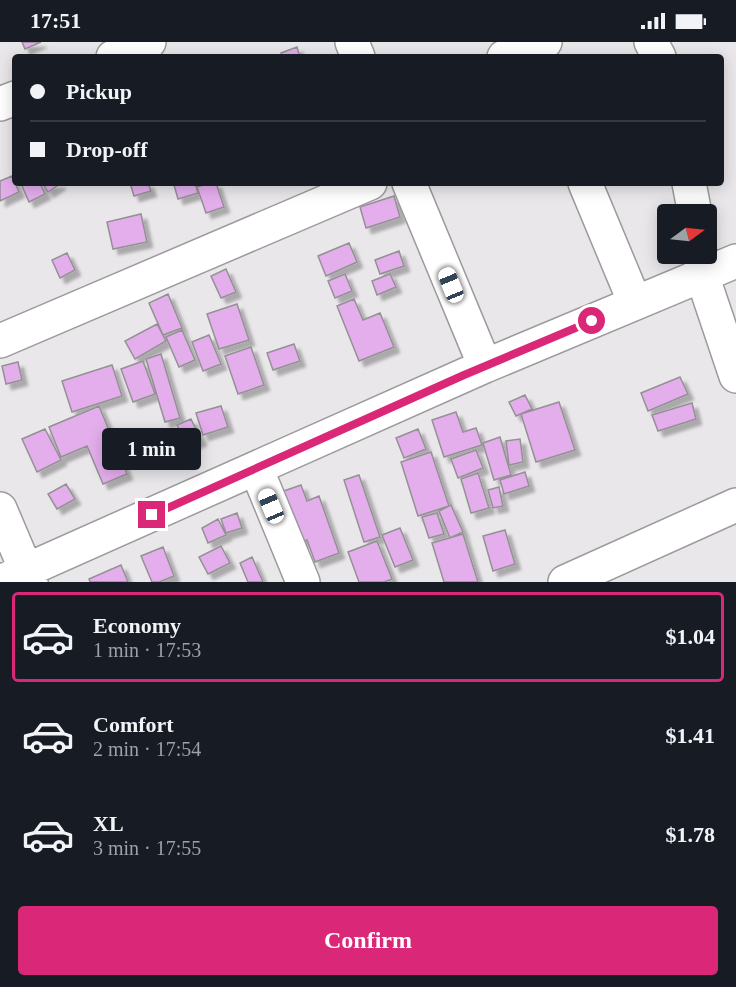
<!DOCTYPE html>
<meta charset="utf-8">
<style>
body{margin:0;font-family:"Times New Roman",serif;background:#242831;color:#f1f3f6;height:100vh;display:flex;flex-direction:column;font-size:22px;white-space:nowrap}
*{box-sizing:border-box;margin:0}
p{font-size:20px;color:#9ea1a6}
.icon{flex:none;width:33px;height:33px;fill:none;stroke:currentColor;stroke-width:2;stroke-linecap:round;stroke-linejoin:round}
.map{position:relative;height:540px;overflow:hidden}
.side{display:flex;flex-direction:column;background:#171b24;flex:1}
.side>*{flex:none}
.hud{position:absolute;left:12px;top:12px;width:712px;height:132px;border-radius:6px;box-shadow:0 3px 15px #0003;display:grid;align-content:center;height:132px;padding:0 18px;background:#171b24}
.needle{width:39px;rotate:75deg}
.tools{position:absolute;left:657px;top:162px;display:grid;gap:12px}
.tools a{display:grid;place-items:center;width:60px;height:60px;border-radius:6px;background:#171b24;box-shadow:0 3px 15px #0003;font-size:30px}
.end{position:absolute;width:27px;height:27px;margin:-14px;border:8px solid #db2777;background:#fff;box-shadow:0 0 0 3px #fff}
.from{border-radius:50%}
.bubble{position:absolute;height:42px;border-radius:6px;background:#171b24;box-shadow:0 3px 15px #0003;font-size:20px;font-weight:700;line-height:42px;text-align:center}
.car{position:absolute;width:18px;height:36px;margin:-18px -9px;border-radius:8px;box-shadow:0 0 4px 2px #0007;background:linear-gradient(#fff 24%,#345 0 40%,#fff 0 76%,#345 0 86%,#fff 0)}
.hud b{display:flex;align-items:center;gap:21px;height:57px;font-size:22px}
.hud b+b{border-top:2px solid #363941}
.hud i{width:15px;height:15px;background:#f1f3f6}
ul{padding:10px 0 0;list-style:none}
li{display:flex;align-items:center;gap:18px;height:90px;margin:0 12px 9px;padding:0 6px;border:3px solid transparent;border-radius:6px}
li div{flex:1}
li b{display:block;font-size:22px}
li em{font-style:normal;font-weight:700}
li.on{border-color:#db2777}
li>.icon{width:54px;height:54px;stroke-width:1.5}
.cta{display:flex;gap:12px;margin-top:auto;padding:12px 18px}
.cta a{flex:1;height:69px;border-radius:6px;background:#db2777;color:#fff;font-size:24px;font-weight:700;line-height:69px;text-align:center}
.status{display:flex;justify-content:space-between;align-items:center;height:42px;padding:0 30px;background:#171b24;direction:ltr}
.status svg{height:16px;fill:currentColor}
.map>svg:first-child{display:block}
</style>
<div class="status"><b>17:51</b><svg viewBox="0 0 49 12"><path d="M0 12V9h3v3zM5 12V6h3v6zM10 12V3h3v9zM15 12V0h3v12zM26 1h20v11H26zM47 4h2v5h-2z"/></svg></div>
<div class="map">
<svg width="736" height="540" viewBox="0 0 736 540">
<defs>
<filter id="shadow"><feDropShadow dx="5.5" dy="5.5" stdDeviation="1.5" flood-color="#0004"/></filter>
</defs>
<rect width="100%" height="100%" fill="#eae7ea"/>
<path fill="#e4aeed" stroke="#939193" stroke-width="1.5" filter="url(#shadow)" d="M 22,0 L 41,0 L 25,7 Z
M 297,5 L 300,15 L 283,15 L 281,11 Z
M 12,134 L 19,150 L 0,159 L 0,139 Z
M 27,141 L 40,141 L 45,152 L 29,160 L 22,144 Z
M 42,141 L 59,141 L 60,142 L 48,150 Z
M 130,141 L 148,141 L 151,149 L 134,154 Z
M 180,141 L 195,141 L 198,151 L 178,157 L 174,143 Z
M 209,141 L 216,141 L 224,165 L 206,171 L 197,145 Z
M 394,154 L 400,175 L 366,186 L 360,165 Z
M 141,172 L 147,200 L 113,207 L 107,180 Z
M 349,201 L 357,220 L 326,234 L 318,214 Z
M 399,209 L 404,224 L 380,232 L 375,218 Z
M 67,211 L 75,228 L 60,236 L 52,218 Z
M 226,227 L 236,250 L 221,256 L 211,234 Z
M 345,232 L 352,249 L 335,256 L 328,239 Z
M 390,232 L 396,245 L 377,253 L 372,239 Z
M 168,252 L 182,286 L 163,293 L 149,261 Z
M 354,257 L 363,278 L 380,271 L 394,305 L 359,319 L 337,264 Z
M 237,262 L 249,298 L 219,307 L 207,272 Z
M 157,282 L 166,299 L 135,317 L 125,299 Z
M 182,288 L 195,318 L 179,325 L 166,295 Z
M 209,293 L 221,322 L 203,329 L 192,300 Z
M 294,302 L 300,319 L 273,328 L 267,311 Z
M 251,305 L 264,343 L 238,352 L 225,314 Z
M 161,312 L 180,376 L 165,380 L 146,317 Z
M 143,319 L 155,352 L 133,360 L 121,327 Z
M 18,320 L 22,338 L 6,342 L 2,324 Z
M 112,323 L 122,354 L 72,370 L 62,339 Z
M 680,335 L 688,352 L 648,369 L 641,351 Z
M 525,353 L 532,367 L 516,374 L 509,360 Z
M 559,360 L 575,408 L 536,420 L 521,372 Z
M 692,361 L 696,377 L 658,389 L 652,373 Z
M 99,364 L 127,432 L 103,442 L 87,404 L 61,415 L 49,385 Z
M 221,364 L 228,385 L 203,393 L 196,371 Z
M 456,370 L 463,390 L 476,386 L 482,403 L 444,415 L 432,378 Z
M 191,377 L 201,398 L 187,405 L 177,383 Z
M 45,387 L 61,418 L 37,430 L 22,397 Z
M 418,387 L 426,407 L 404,416 L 396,396 Z
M 500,395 L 511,433 L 494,438 L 483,401 Z
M 520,397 L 523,420 L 509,423 L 506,399 Z
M 476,408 L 483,426 L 458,436 L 451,417 Z
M 431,410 L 449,464 L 418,474 L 401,420 Z
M 525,430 L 529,444 L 504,452 L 500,438 Z
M 478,431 L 489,466 L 471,471 L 461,437 Z
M 359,433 L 380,495 L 364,500 L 344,438 Z
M 66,442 L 75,457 L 57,467 L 48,452 Z
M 301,443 L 307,459 L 319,454 L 339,511 L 315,520 L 307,498 L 296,502 L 278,451 Z
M 499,445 L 503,464 L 493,466 L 488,448 Z
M 451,463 L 463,490 L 450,496 L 439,469 Z
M 237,471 L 242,486 L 226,491 L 221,477 Z
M 437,471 L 444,492 L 429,496 L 422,475 Z
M 218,477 L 226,493 L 208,501 L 202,486 Z
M 400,486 L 413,518 L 395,525 L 382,493 Z
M 505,488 L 515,522 L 493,529 L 483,494 Z
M 463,492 L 478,540 L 444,540 L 432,501 Z
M 377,499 L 392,537 L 384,540 L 359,540 L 348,510 Z
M 221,504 L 230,521 L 208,532 L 199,515 Z
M 163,505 L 174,534 L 159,540 L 152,540 L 141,514 Z
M 252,515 L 263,540 L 248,540 L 240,521 Z
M 121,523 L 128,540 L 90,540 L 89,537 Z"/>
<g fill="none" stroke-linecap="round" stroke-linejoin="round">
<defs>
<path id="minor" d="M 352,0 L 358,15
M 651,0 L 659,15
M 113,15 L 149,0
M 504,15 L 545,0
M 0,62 L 15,56
M 409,141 L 485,324
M 585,141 L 635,261
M 689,141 L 695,172
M 700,212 L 702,233 L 736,334
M 0,299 L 370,141
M 256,426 L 303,540
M 0,467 L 31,540
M 0,540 L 485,324 L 736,219
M 565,540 L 736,463"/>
</defs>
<use href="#minor" stroke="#9c9a9d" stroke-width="36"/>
<use href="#minor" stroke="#fff" stroke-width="33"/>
</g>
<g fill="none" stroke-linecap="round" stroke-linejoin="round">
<path stroke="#db2777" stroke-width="8" d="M 152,473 L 464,333 L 592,279"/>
</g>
</svg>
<div class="tools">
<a><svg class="needle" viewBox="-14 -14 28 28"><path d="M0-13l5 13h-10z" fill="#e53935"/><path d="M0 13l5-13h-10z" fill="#9ea1a6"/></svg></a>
</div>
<i class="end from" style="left:592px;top:279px"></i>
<i class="end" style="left:152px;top:473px"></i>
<div class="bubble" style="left:102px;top:386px;width:99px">1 min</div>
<i class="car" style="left:451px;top:243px;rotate:338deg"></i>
<i class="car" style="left:271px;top:464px;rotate:337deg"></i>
<div class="hud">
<b><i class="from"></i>Pickup</b>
<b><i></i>Drop-off</b>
</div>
</div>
<section class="side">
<ul>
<li class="on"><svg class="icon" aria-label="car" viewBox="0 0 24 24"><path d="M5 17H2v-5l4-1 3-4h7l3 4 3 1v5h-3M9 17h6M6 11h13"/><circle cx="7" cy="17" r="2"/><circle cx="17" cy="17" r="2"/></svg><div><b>Economy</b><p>1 min · 17:53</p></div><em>$1.04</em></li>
<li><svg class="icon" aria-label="car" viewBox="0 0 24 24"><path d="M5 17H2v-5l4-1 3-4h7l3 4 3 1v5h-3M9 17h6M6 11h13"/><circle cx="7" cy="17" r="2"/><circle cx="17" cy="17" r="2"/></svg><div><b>Comfort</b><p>2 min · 17:54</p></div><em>$1.41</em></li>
<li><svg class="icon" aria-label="car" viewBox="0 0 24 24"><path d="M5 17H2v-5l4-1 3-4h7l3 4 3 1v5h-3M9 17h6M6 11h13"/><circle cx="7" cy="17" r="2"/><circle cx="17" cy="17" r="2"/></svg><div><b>XL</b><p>3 min · 17:55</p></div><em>$1.78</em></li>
</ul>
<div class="cta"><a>Confirm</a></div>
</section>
